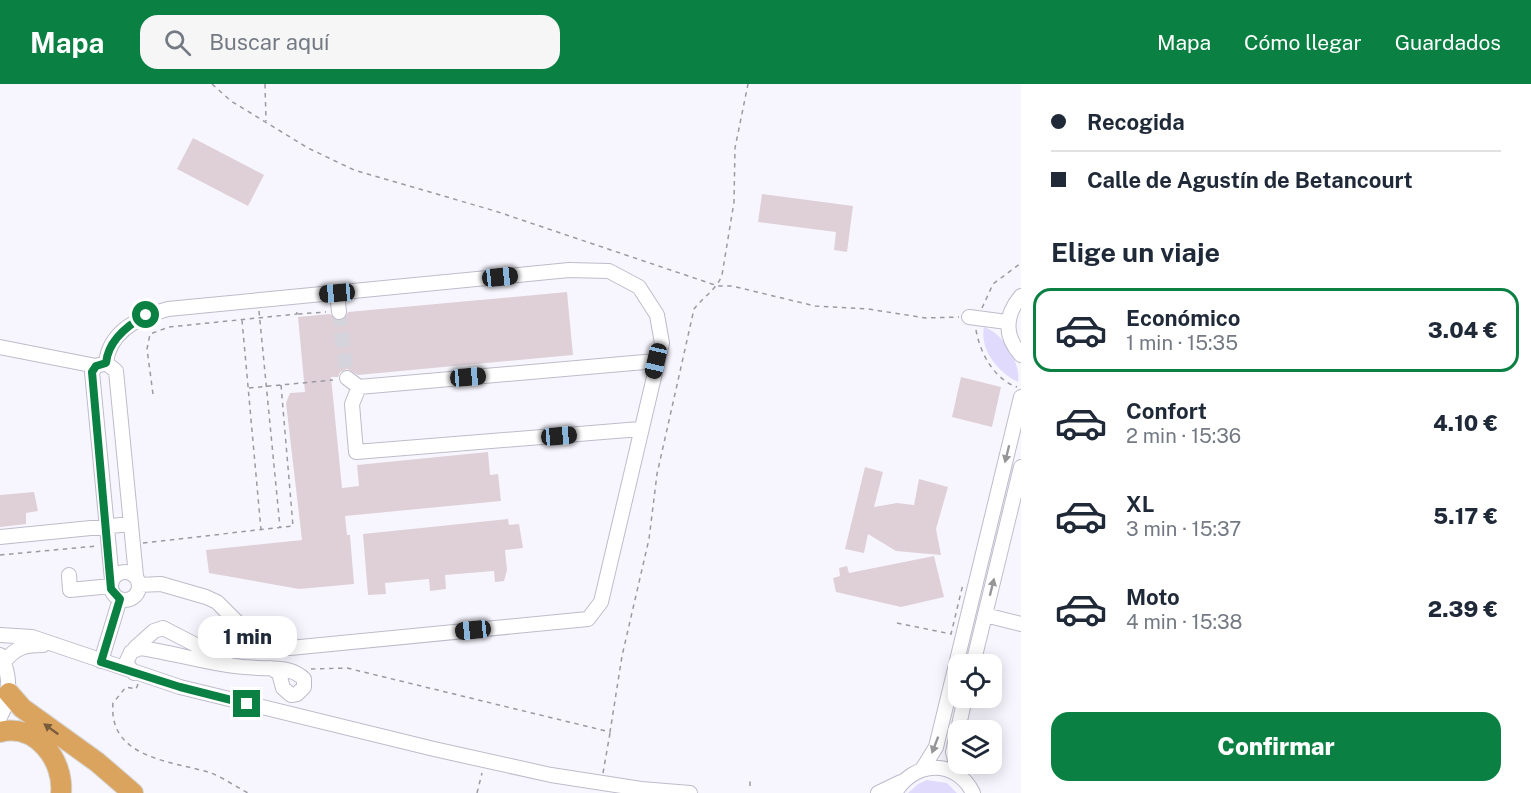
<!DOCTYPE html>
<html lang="es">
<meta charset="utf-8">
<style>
body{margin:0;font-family:"Public Sans",sans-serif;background:#f6f6f7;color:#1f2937;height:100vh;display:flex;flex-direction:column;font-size:22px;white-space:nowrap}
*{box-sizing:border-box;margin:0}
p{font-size:20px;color:#747a83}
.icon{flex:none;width:33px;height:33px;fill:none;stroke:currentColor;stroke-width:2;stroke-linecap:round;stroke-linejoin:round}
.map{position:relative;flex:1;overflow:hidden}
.panel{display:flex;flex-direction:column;background:#fff;width:510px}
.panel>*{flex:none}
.banner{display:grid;align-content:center;height:132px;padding:0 30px;background:#fff}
.buttons{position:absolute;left:948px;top:570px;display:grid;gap:12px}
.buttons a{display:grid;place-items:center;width:54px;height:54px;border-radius:12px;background:#fff;box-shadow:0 3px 15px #0003;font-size:30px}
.end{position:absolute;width:27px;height:27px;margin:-14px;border:8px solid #0b8043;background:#fff;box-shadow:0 0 0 3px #fff}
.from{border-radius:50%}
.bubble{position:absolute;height:42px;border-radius:18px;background:#fff;box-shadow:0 3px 15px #0003;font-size:20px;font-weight:800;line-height:42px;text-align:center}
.car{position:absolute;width:18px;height:36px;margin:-18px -9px;border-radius:8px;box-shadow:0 0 4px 2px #0007;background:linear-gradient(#222 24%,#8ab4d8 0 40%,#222 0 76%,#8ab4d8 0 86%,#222 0)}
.banner b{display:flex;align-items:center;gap:21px;height:57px;font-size:22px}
.banner b+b{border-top:2px solid #e0e1e3}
.banner i{width:15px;height:15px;background:#1f2937}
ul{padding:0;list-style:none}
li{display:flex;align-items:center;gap:18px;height:84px;margin:0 12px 9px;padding:0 18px;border:3px solid transparent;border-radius:18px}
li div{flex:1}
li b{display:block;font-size:22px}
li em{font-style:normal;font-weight:800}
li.active{border-color:#0b8043}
li>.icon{width:54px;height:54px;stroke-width:1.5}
h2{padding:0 30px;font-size:27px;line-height:72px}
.button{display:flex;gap:12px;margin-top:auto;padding:12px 30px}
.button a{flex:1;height:69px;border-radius:18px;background:#0b8043;color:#fff;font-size:24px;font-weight:800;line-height:69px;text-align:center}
header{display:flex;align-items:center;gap:36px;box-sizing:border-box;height:84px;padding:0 30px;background:#0b8043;color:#fff}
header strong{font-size:28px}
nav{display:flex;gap:33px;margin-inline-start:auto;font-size:21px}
.search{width:420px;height:54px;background:#f6f6f7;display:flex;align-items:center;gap:15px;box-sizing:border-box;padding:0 21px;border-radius:18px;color:#747a83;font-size:22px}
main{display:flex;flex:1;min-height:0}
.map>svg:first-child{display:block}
</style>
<header>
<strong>Mapa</strong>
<div class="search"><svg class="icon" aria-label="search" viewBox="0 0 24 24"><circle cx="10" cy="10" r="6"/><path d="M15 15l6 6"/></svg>Buscar aquí</div>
<nav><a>Mapa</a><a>Cómo llegar</a><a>Guardados</a></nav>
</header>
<main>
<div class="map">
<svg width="1021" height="709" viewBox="0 0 1021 709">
<rect width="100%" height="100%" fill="#f7f6fe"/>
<path fill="#e0dbfd" d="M 984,243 C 1003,249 1021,278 1018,298 C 999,289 979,266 984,243 Z
M 927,696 L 947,699 L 957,709 L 908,709 L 918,700 Z"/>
<path fill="#dfd0d8" d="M 193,54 L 264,91 L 248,122 L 177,85 Z
M 762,110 L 853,122 L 847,168 L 834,166 L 836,148 L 758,138 Z
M 567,208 L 573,271 L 358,291 L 347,285 L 340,288 L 338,293 L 331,293 L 342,404 L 359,402 L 357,381 L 488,368 L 490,391 L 498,390 L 501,417 L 345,432 L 347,451 L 350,451 L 354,500 L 299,505 L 209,489 L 206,466 L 302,456 L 286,319 L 290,309 L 305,308 L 298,233 L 330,230 L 339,237 L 345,235 L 348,228 Z
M 961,293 L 1001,303 L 992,343 L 952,333 Z
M 865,383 L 883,388 L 874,423 L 897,419 L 914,421 L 919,395 L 948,403 L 936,445 L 941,471 L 896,467 L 868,450 L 864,469 L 845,465 Z
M 34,408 L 38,427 L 26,429 L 26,440 L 0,443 L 0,411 Z
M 508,435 L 509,441 L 519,440 L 523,464 L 505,466 L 507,486 L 504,497 L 495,498 L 494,487 L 445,491 L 446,505 L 430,507 L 429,495 L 385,499 L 386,510 L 368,511 L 363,450 Z
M 934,472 L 944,513 L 901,523 L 836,508 L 833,494 L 840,492 L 839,484 L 847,482 L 849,489 Z"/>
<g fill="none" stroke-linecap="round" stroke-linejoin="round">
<path stroke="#d5d4dc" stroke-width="14" stroke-dasharray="14 7" stroke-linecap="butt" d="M 339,228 L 347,294"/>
<defs>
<path id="minor" d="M 337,209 L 339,228
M 1021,212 C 1004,232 1004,252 1021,271
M 969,233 L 1007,238
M 0,263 L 96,282
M 106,279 C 109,247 141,232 168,225 L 569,186 L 609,187 L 639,203 L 657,231 L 662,259 L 601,518 L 588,535 L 290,564 L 246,547 L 217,518 L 206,513 L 161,500 L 139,501
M 347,294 L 359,303
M 640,345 L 356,368 L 352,320 L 359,303 L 656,277
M 0,453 L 131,440
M111 502a14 14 0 1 1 28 0a14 14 0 1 1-28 0Z
M 69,491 L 70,506 L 111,502
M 112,496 L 92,288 L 96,282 L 106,279 L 116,287 L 136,492
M 985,531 L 1021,540
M 0,551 L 32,553 L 180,603 L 434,665 L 551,691 L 641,705 L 690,709
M 135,564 L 154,547 L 163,544 L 225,576
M 0,571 C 11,590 11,614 0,633
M 101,577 L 120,515
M 4,578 C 16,563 25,561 43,561
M 973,580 L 1021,383
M 134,589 L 126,579 L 131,568 L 140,564 C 181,570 218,583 260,584 C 276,585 292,583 304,595 L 304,603 L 297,610 L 291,611 L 283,604 L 279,589 L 270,584
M 923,684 L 936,663 L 1021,313
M 959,691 L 953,668 L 965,614
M 878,709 L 901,698
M 895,709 C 913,677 956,674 973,709"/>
<path id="highway" d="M 9,609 L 22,624 L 97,678 L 133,709
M 0,648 C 36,639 64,676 61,709"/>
</defs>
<use href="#minor" stroke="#bebcca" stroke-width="16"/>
<use href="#highway" stroke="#d5d5d6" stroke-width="22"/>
<path stroke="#9a9aa0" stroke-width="1.5" stroke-dasharray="4.5 4.5" stroke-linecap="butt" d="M 212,0 L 231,17 L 308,64 L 354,86 L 495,127 L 718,202 L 732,202 L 815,222 L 868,225 L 926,234 L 959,233
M 265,0 L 266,37
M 982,224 L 993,200 L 1021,179
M 259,227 L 280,443
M 298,230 L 326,228
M 242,236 L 261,446
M 976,246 C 980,269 994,295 1017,303
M 249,304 L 333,296
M 153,310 L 147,265 L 150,250 L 169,243 L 297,230 L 296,224
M 143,459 L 293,442 L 281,301
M 0,471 L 97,462
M 897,539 L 951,550 L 963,500
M 311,585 L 347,584 L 610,648 L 622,572 L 649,455 L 657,390 L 694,225 C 703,213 717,205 722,191 L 734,118 L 735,64 L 748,0
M 138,600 L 136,605 L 126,603 L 113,619 C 108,675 173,677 211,689 C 224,694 236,703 248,709
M 603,689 L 610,649
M 750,702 L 750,695
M 477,709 L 482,689"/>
<use href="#minor" stroke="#fff" stroke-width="14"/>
<use href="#highway" stroke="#dba45e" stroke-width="20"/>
</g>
<defs><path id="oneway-solid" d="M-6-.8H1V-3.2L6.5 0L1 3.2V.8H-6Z" transform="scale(1.5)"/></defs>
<g fill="#969698">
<use href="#oneway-solid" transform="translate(1007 370) rotate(104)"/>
<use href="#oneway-solid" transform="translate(992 503) rotate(-76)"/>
<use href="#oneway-solid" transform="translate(935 661) rotate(111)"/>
</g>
<use fill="#785c3c" href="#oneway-solid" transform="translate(51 645) rotate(-144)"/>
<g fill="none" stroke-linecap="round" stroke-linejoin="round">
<path stroke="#0b8043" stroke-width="8" d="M 146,231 C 128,241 108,257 106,279 L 96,282 L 92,288 L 111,505 L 120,515 L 101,578 L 180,603 L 247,620"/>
</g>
</svg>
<div class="buttons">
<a><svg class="icon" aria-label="locate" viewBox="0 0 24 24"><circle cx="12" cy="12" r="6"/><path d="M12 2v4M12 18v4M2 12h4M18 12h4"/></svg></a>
<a><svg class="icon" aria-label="layers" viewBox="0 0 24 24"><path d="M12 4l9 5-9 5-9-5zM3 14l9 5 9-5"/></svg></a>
</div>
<i class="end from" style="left:146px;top:231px"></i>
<i class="end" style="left:247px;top:620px"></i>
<div class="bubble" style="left:198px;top:532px;width:99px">1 min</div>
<i class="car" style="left:500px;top:193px;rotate:84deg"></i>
<i class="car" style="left:337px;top:209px;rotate:265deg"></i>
<i class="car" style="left:656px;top:277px;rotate:193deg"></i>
<i class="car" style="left:468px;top:293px;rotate:85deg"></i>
<i class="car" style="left:559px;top:352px;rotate:85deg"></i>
<i class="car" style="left:473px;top:546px;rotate:264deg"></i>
</div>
<section class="panel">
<div class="banner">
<b><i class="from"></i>Recogida</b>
<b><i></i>Calle de Agustín de Betancourt</b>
</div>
<h2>Elige un viaje</h2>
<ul>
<li class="active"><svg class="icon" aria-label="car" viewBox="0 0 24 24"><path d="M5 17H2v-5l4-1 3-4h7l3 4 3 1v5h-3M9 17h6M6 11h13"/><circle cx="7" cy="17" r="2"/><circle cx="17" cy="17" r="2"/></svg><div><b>Económico</b><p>1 min · 15:35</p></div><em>3.04 €</em></li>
<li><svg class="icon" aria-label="car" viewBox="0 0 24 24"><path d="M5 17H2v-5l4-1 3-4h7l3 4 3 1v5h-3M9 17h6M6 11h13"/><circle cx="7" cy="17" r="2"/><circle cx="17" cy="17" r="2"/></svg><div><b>Confort</b><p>2 min · 15:36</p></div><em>4.10 €</em></li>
<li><svg class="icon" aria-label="car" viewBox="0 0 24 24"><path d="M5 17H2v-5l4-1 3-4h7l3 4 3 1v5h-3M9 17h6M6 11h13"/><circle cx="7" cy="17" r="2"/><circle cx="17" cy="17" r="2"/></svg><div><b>XL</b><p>3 min · 15:37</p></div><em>5.17 €</em></li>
<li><svg class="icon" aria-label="car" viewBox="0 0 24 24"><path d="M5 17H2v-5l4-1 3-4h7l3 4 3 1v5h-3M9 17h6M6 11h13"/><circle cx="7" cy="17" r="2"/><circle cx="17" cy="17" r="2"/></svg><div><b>Moto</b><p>4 min · 15:38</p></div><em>2.39 €</em></li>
</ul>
<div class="button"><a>Confirmar</a></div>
</section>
</main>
